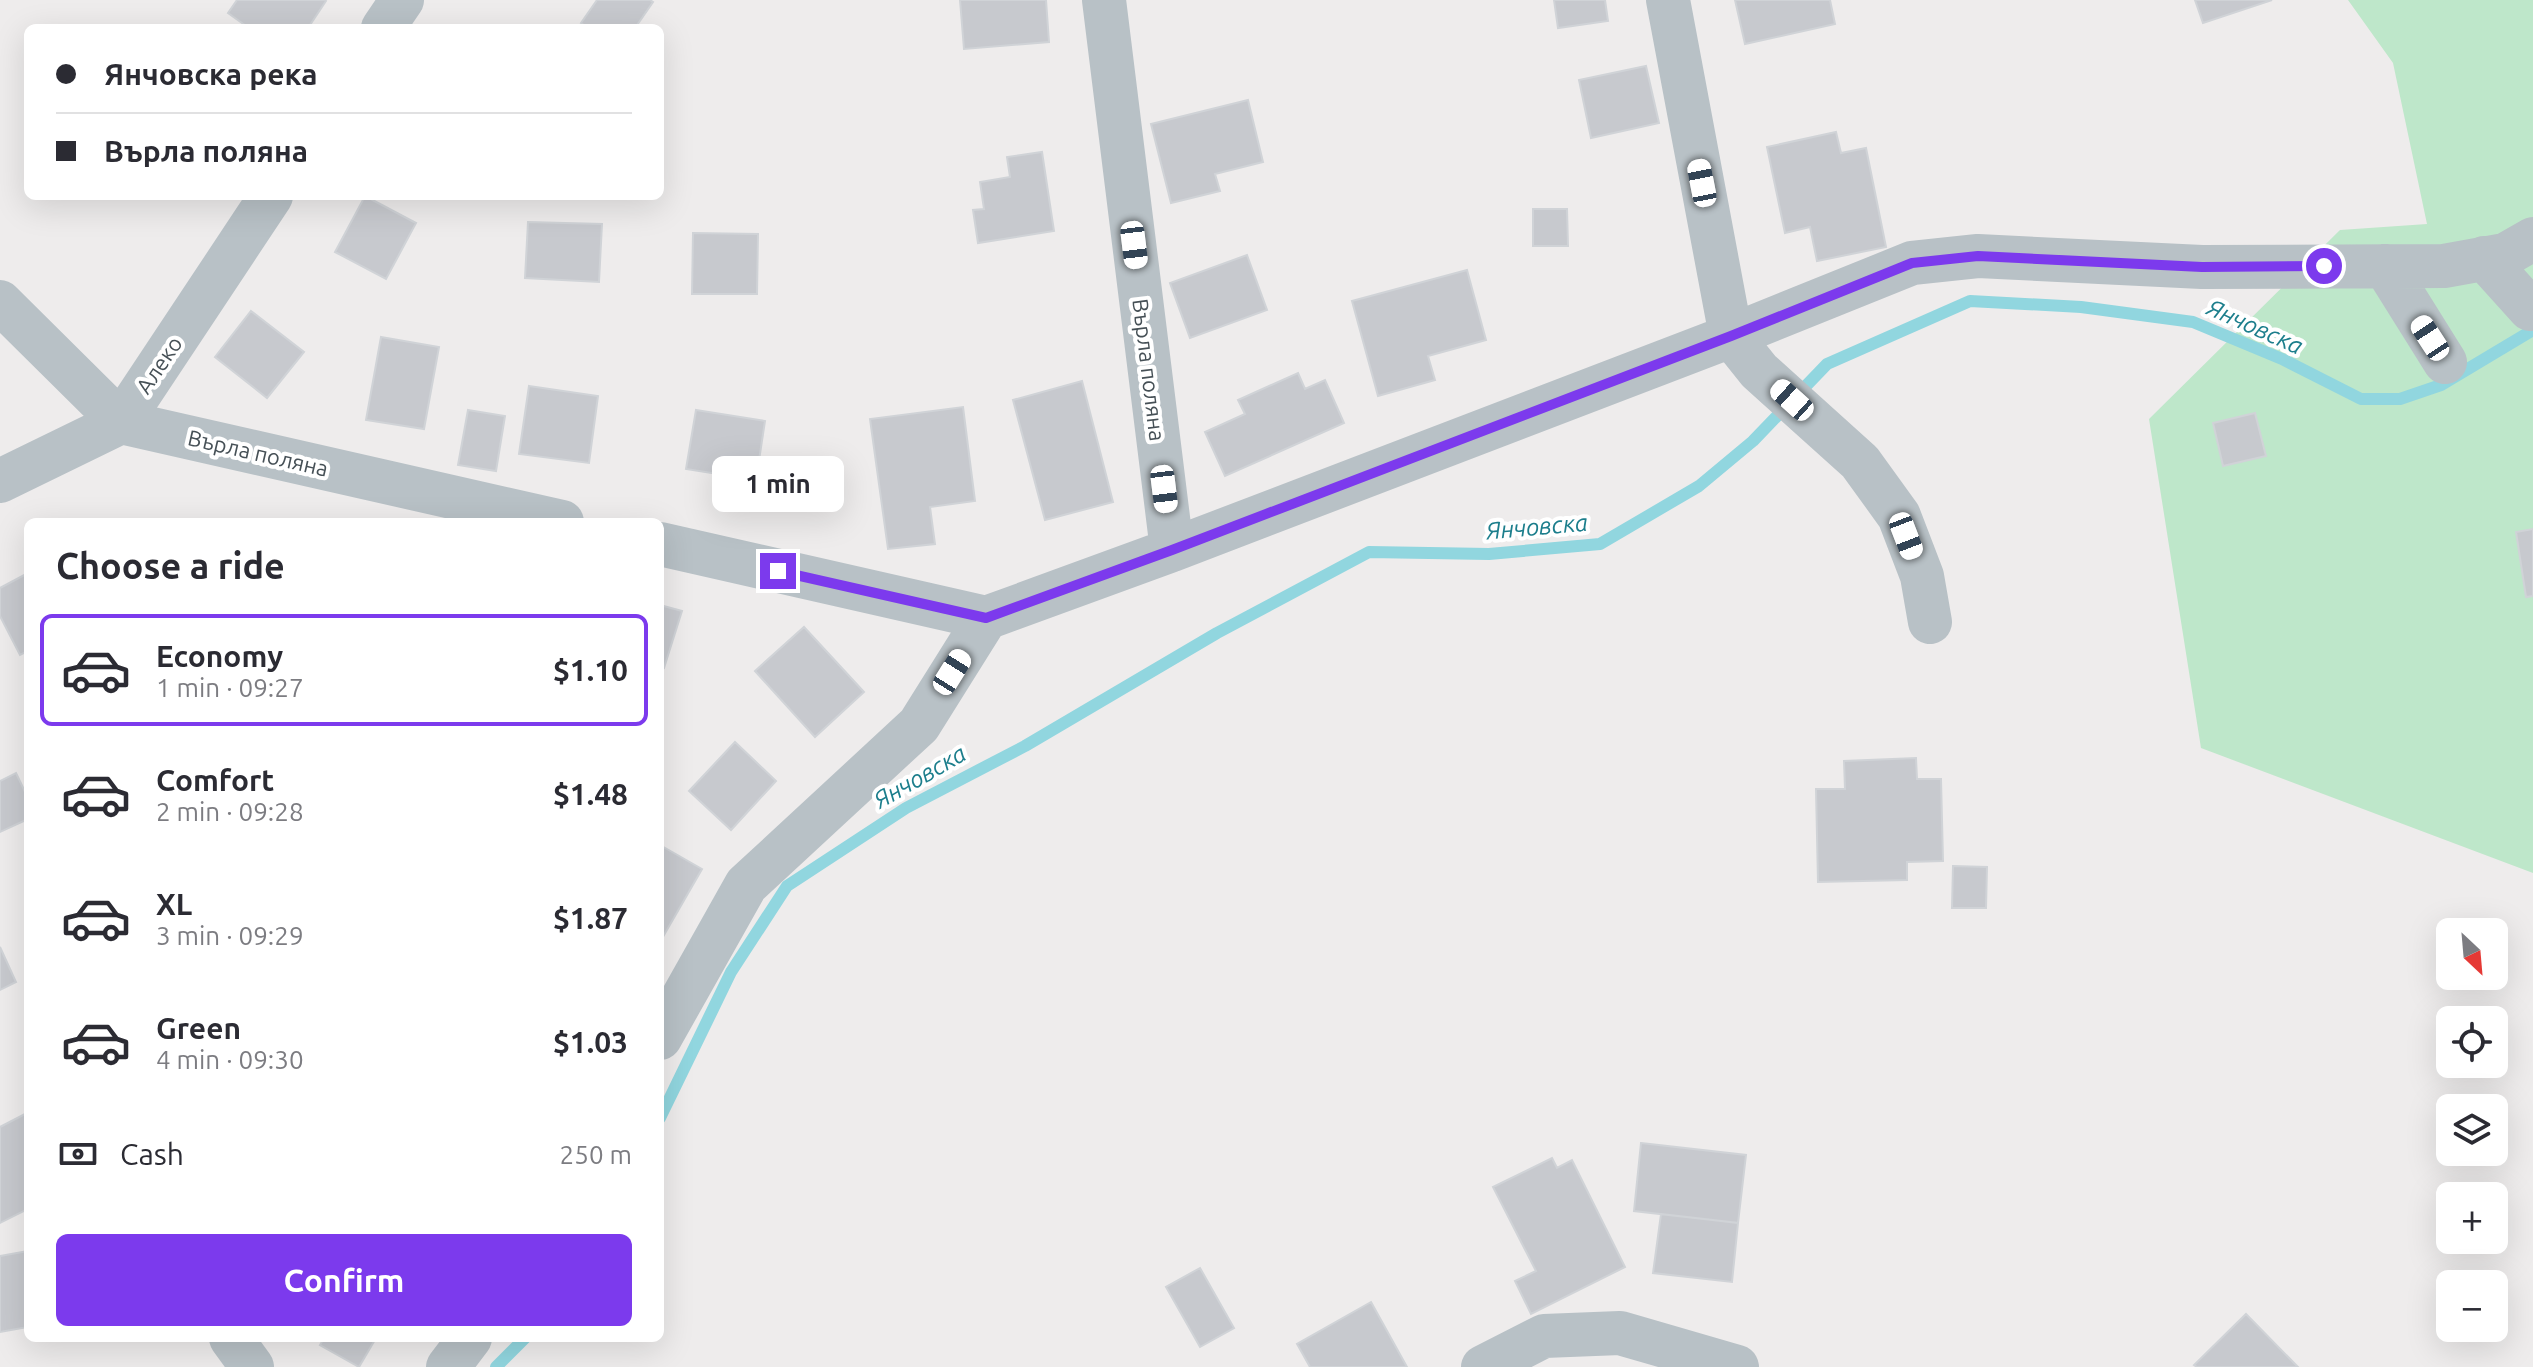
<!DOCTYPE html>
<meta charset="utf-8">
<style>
body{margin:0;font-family:Ubuntu,sans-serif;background:#f2f2f3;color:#2b2b33;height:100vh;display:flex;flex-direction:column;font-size:30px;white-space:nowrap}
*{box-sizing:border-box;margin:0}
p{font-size:26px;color:#7c7c81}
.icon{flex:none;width:44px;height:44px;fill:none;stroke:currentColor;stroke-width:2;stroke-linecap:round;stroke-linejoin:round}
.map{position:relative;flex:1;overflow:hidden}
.drawer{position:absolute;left:24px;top:518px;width:640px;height:824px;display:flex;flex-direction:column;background:#fff;border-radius:12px;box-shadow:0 8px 32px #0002}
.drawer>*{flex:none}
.banner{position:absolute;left:24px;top:24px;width:640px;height:176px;border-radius:12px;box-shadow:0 8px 32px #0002;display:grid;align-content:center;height:176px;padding:0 32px;background:#fff}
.needle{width:52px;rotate:154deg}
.fabs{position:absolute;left:2436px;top:918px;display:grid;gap:16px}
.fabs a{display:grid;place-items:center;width:72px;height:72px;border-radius:12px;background:#fff;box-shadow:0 8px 32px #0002;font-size:40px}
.end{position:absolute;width:36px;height:36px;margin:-18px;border:10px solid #7c3aed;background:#fff;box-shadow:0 0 0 4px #fff}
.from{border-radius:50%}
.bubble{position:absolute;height:56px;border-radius:12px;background:#fff;box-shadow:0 8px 32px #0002;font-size:26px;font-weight:700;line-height:56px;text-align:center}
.car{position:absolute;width:24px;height:48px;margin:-24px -12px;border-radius:10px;box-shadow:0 0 6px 2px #0007;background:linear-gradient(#fff 24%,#345 0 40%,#fff 0 76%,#345 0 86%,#fff 0)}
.banner b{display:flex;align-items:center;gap:28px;height:76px;font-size:30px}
.banner b+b{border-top:2px solid #e1e1e2}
.banner i{width:20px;height:20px;background:#2b2b33}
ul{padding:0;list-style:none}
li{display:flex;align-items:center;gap:24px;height:112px;margin:0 16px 12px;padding:0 16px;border:4px solid transparent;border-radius:12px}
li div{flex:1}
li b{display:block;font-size:30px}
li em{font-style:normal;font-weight:700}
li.on{border-color:#7c3aed}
li>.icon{width:72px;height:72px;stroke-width:1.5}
h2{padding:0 32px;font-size:36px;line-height:96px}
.pay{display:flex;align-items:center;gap:20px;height:88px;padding:0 32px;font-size:30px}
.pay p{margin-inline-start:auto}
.cta{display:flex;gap:16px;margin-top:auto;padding:16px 32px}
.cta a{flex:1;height:92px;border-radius:12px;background:#7c3aed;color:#fff;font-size:32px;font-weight:700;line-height:92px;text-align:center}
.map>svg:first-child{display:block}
</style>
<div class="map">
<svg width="2533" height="1367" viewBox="0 0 2533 1367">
<rect width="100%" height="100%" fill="#eeecec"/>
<path fill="#bee7ca" d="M 2348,0 L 2533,0 L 2533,873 L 2201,748 L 2149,419 L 2340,230 L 2427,224 L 2393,63 Z"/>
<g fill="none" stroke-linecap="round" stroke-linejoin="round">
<path stroke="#91d6df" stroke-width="12" d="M 660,1118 L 731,972 L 787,886 L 906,808 L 1025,746 L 1217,633 L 1369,552 L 1489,554 L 1600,544 L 1699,486 L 1753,441 L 1827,364 L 1970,301 L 2081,307 L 2193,322 L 2282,359 L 2361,399 L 2400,399 L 2441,385 L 2533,330
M 496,1367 L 525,1338"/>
</g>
<path fill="#c7c9ce" stroke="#d0d3d7" stroke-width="2" d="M 237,0 L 325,0 L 326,1 L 308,28 L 249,28 L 228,13 Z
M 597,0 L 650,0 L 653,2 L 635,28 L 588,28 L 581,23 Z
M 960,0 L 1046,0 L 1049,42 L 964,49 Z
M 1554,0 L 1605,0 L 1608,21 L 1558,28 Z
M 1735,0 L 1830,0 L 1835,24 L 1745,44 Z
M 2195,0 L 2272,0 L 2203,23 Z
M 1646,66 L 1659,123 L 1591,138 L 1579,80 Z
M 1248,100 L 1263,162 L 1215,174 L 1220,191 L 1171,203 L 1151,124 Z
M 1836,132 L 1841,153 L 1866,148 L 1886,247 L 1817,261 L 1810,227 L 1785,233 L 1767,147 Z
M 1042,152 L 1054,231 L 978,243 L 973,210 L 984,209 L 980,182 L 1010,177 L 1007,157 Z
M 365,196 L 416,223 L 386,279 L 335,252 Z
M 1533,209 L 1567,209 L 1568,246 L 1533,246 Z
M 528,222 L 602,224 L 599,282 L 525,278 Z
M 693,233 L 758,234 L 757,294 L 692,294 Z
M 1247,255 L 1267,310 L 1190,338 L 1170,283 Z
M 1467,270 L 1486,340 L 1428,356 L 1435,380 L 1378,396 L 1352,301 Z
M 251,311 L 304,352 L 267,398 L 215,357 Z
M 381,337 L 439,347 L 424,429 L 366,420 Z
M 1298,373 L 1305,389 L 1325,380 L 1344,423 L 1225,476 L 1205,432 L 1245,414 L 1238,400 Z
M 1082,381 L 1113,502 L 1045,520 L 1013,400 Z
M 529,386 L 598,396 L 589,463 L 519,454 Z
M 963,407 L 975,501 L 930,507 L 935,544 L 888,549 L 870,419 Z
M 468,410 L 505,416 L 496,471 L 458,465 Z
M 696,410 L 765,421 L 756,480 L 686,469 Z
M 2255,413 L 2266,456 L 2223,466 L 2213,423 Z
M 2533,529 L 2533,596 L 2526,597 L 2516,532 Z
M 28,573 L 28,651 L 20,655 L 0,616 L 0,588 Z
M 660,605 L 682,611 L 664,668 L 660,667 Z
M 804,627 L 864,692 L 815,737 L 755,671 Z
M 735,742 L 776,781 L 731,830 L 689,791 Z
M 1916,758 L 1917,779 L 1941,779 L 1943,861 L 1907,862 L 1907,880 L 1818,882 L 1816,789 L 1845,789 L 1844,761 Z
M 16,773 L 28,798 L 28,819 L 0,832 L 0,781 Z
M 660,845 L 702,869 L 660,942 Z
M 1953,866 L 1987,867 L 1986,908 L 1952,908 Z
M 0,947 L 16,982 L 0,990 Z
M 27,1113 L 28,1209 L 0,1223 L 0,1127 Z
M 1641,1143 L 1746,1155 L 1738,1223 L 1634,1211 Z
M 1552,1158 L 1557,1168 L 1572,1160 L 1625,1267 L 1531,1314 L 1515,1281 L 1536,1271 L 1493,1187 Z
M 1661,1214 L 1738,1223 L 1732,1282 L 1653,1273 Z
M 28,1251 L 28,1327 L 0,1332 L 0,1256 Z
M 1200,1268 L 1234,1328 L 1200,1347 L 1166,1287 Z
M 1371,1302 L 1407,1367 L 1310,1367 L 1297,1344 Z
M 2246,1314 L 2298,1367 L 2197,1367 L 2194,1365 Z
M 324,1338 L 376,1338 L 359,1367 L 320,1345 Z"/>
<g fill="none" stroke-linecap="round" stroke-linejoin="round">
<path stroke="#b8c1c6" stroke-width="44" d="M 1104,0 L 1172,550
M 1668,0 L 1731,336 L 1759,371 L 1860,462 L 1899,516 L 1922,576 L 1930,622
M 383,28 L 402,0
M 2484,258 L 2530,309
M 2385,266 L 2445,362
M 0,302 L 121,422 L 562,522
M 0,481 L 121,422 L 271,196
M 660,544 L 986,618
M 660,1038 L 746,885 L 919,725 L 986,618 L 1172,550 L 1731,336 L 1912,263 L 1978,256 L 2202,267 L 2444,266 L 2505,255 L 2533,239
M 231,1338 L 252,1367
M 448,1367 L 470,1338
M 1483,1367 L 1544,1336 L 1620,1333 L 1737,1367"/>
</g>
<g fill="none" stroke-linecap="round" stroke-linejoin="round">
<path stroke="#7c3aed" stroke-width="10" d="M 778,571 L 986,618 L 1172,550 L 1731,336 L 1912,263 L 1978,256 L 2202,267 L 2324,266"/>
</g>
<g text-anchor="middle" stroke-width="8" stroke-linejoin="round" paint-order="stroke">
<g font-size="22" fill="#465056" stroke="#fff">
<text transform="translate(159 365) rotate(-56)" y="8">Алеко</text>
<text transform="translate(1149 370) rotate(83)" y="8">Върла поляна</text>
<text transform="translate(258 453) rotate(13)" y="8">Върла поляна</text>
</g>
<g font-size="24" font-style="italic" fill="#1c7e8c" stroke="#fff">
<text transform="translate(2255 327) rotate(24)" y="8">Янчовска</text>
<text transform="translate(1537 527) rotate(-5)" y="8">Янчовска</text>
<text transform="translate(920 777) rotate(-30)" y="8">Янчовска</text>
</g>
</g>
</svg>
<div class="fabs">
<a><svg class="needle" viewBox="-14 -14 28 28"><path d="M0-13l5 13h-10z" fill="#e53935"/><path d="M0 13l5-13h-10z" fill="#7c7c81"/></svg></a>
<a><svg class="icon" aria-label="locate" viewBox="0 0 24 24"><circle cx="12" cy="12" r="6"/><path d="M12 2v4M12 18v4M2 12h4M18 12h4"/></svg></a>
<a><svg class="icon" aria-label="layers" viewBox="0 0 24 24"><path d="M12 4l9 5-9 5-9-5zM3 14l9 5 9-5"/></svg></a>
<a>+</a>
<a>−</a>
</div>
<i class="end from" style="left:2324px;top:266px"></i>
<i class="end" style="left:778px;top:571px"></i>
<div class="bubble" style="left:712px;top:456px;width:132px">1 min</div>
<i class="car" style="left:1702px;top:183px;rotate:349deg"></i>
<i class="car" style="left:1134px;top:245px;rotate:173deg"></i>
<i class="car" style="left:2430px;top:338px;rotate:327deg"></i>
<i class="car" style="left:1792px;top:400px;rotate:312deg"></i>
<i class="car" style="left:1164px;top:489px;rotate:173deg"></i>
<i class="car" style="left:1906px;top:536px;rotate:159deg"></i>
<i class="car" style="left:952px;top:672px;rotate:32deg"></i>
<div class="banner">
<b><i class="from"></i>Янчовска река</b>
<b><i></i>Върла поляна</b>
</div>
<section class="drawer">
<h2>Choose a ride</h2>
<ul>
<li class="on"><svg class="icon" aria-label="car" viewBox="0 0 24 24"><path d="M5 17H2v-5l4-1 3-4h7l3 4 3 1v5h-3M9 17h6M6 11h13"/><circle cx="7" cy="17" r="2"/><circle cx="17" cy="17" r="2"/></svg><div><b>Economy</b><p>1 min · 09:27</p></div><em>$1.10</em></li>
<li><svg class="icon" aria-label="car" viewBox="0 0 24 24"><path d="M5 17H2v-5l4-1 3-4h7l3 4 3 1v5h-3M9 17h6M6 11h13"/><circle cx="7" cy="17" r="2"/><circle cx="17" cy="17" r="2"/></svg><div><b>Comfort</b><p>2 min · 09:28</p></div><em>$1.48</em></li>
<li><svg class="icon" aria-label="car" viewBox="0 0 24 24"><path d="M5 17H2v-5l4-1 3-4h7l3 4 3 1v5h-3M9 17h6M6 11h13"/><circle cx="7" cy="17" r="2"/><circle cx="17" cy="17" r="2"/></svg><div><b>XL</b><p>3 min · 09:29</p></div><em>$1.87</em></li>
<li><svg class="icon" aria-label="car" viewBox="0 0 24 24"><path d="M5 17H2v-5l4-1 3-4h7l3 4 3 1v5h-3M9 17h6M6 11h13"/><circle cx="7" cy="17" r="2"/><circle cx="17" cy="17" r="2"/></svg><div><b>Green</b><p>4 min · 09:30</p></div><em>$1.03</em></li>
</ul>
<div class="pay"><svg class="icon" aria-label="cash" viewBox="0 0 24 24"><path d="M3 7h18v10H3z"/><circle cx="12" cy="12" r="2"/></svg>Cash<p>250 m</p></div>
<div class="cta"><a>Confirm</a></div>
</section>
</div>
